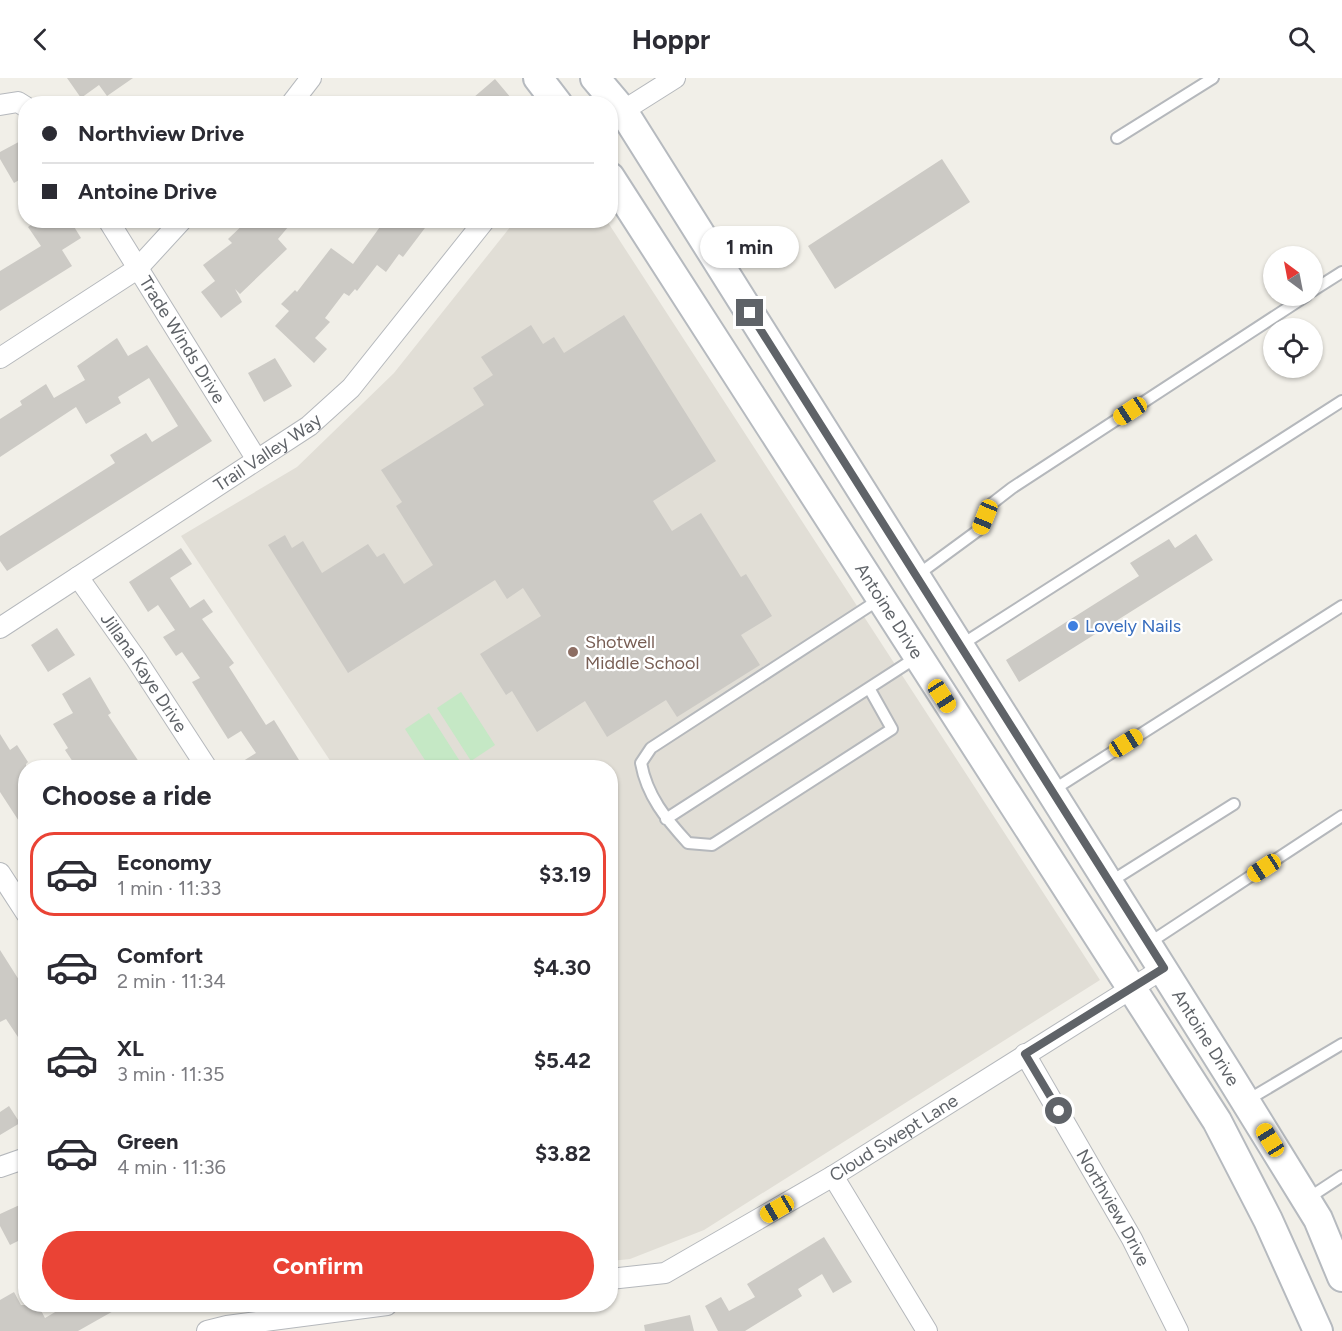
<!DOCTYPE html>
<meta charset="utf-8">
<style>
body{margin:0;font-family:Figtree,sans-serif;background:#f2f2f3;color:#2b2b33;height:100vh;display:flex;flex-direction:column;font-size:22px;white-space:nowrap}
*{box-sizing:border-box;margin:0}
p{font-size:20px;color:#7c7c81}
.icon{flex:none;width:33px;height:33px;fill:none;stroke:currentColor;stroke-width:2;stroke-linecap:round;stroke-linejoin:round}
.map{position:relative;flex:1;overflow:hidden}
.details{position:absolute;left:18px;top:682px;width:600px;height:552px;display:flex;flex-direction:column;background:#fff;border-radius:24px;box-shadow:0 2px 4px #0004}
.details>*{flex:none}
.banner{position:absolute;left:18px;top:18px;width:600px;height:132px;border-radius:24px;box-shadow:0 2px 4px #0004;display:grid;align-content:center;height:132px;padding:0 24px;background:#fff}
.needle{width:39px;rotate:328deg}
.tools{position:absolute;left:1263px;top:168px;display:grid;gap:12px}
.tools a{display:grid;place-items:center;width:60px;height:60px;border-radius:50%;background:#fff;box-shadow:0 2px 4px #0004;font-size:30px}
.end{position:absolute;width:27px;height:27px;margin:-14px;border:8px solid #5f6368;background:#fff;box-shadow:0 0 0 3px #fff}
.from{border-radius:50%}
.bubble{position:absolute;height:42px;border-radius:21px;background:#fff;box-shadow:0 2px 4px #0004;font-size:20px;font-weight:700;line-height:42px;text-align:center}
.car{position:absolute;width:18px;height:36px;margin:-18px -9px;border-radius:8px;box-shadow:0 0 4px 2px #0007;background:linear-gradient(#f5c518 24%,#345 0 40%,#f5c518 0 76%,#345 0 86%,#f5c518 0)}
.banner b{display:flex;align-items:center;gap:21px;height:57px;font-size:22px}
.banner b+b{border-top:2px solid #e1e1e2}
.banner i{width:15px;height:15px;background:#2b2b33}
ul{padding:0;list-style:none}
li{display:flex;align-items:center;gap:18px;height:84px;margin:0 12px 9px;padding:0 12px;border:3px solid transparent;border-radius:24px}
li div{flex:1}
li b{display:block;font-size:22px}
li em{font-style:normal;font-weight:700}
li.on{border-color:#ea4335}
li>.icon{width:54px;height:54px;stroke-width:1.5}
h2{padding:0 24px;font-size:27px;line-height:72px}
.button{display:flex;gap:12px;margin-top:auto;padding:12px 24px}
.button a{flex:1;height:69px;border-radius:36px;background:#ea4335;color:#fff;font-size:24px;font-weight:700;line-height:69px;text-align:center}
header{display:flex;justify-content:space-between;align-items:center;height:78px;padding:0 24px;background:#fff;font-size:27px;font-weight:700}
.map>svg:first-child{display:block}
</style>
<header><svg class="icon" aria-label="back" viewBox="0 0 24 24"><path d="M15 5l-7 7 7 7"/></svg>Hoppr<svg class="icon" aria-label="search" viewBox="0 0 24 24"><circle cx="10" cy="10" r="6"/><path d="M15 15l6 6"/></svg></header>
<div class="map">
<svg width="1342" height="1253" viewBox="0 0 1342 1253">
<rect width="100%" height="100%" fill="#f1efe8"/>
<path fill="#e1ded6" d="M 515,143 L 607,143 L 1100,902 L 704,1152 L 630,1181 L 611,1183 L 610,690 L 335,690 L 181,458 L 297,389 L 394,295 Z"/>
<path fill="#c5e8c5" d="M 461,614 L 495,667 L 471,683 L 437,630 Z
M 429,635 L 463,688 L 460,690 L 430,690 L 405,651 Z"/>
<path fill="#cccac5" d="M 67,0 L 133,0 L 107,18 L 99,7 L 81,20 Z
M 495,1 L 516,26 L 466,26 Z
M 26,60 L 26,98 L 14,105 L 0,81 L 0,74 Z
M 942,81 L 970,124 L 835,211 L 808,168 Z
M 38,142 L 70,142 L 81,160 L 62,172 L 72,188 L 0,233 L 0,193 L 41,168 L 28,149 Z
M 248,142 L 294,142 L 278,161 L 287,171 L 240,216 L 235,211 L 242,224 L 221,240 L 201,214 L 215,203 L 203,187 L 232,165 L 228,161 Z
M 385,142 L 431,142 L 403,179 L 399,176 L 386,194 L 377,187 L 357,213 L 355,211 L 349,218 L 344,215 L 325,240 L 330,244 L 315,260 L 327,271 L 314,285 L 275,248 L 289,233 L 281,226 L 295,212 L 297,214 L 331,170 L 353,186 Z
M 624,237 L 716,383 L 653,423 L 672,453 L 701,435 L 741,499 L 746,496 L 772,538 L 741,557 L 760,587 L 677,639 L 666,622 L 607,659 L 585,623 L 537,654 L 512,613 L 506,617 L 480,576 L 541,538 L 523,510 L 507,521 L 495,502 L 348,595 L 268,467 L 285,457 L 292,470 L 303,463 L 322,495 L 368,466 L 377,479 L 384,475 L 404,506 L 433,487 L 396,428 L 402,424 L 381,392 L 484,327 L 473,310 L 493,297 L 481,279 L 531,247 L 543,266 L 554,259 L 564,275 Z
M 117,260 L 128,278 L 147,267 L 212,363 L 7,493 L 0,483 L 0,458 L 115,385 L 110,377 L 146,355 L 152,364 L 178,348 L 149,300 L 118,319 L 121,325 L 86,346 L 76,329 L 0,379 L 0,341 L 22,327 L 20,323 L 46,306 L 54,320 L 85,302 L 77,288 Z
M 275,280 L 292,308 L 264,324 L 248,295 Z
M 1196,456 L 1213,482 L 1019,604 L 1006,582 L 1139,498 L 1130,485 L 1169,461 L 1175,470 Z
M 181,470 L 192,486 L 170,500 L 190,530 L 204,521 L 213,534 L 202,541 L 234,585 L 229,589 L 266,647 L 274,642 L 304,690 L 232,690 L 256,675 L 241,653 L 228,661 L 192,604 L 200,600 L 182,574 L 176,578 L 163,559 L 175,552 L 158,527 L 148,534 L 129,504 Z
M 57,550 L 75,577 L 48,594 L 31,567 Z
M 90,599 L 111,635 L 108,637 L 143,690 L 77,690 L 65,672 L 68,670 L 53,646 L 73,635 L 62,616 Z
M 0,656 L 10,672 L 17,667 L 28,684 L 26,686 L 26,754 L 0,714 Z
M 0,872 L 26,913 L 26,971 L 6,941 L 0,944 Z
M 9,1028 L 20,1045 L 0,1057 L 0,1034 Z
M 26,1124 L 26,1159 L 10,1167 L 0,1148 L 0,1136 Z
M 824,1159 L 852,1204 L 833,1215 L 822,1196 L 798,1211 L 802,1218 L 745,1253 L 718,1253 L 705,1228 L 721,1219 L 729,1233 L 755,1219 L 747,1206 Z
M 14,1214 L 21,1227 L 38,1227 L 45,1240 L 67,1227 L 124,1227 L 78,1253 L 0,1253 L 0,1222 Z
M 690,1237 L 694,1253 L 645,1253 L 644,1247 Z"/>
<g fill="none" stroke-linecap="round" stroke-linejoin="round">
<defs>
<path id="lane" d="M 1117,60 L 1213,0
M 1312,213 L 1342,194
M 916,498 L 980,451 L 990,427 L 1012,410 L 1306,218
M 961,567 L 1342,323
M 869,610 L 892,651 L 712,767 L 688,765 C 666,741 647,718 641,685 L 651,670 L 880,521
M 1053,712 L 1342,528
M 666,741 L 917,579
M 1110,804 L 1234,726
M 1149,865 L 1342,738
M 1246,1023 L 1342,966
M 1307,1121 L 1342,1098"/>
<g id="street">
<path d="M 291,26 L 311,0"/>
<path d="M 0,27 L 18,24 L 26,29"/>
<path d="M 610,41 L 675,0"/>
<path id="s1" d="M 108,142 L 257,382"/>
<path d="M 0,280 L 137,191 L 182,142"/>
<path id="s2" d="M 78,499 L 136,581 L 207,690"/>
<path id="s3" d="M 0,550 L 309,348 L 351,310 L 485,142"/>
<path d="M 0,795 L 26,835"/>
<path id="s4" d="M 1025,976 L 1132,1161 L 1178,1253"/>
<path d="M 0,1089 L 26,1080"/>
<path d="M 833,1098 L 927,1253"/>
<path id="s5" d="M 610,1201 L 665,1195 L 833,1098 L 1164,890"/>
<path d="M 207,1253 L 227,1248 L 387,1227"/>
</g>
<g id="secondary">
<path d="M 538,0 L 558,26"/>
<path id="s6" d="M 595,0 L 623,33 L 1228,995 L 1318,1141 L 1342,1199"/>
<path id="s7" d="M 610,99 L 1217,1043 L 1268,1142 L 1318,1253"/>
</g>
</defs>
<use href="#lane" stroke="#b5b8bc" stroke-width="14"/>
<use href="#street" stroke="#b5b8bc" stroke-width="22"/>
<use href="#secondary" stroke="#b6babf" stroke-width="32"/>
<use href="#lane" stroke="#fff" stroke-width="10"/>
<use href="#street" stroke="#fff" stroke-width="20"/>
<use href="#secondary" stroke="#fff" stroke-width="28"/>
</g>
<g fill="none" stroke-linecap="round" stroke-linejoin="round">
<path stroke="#5f6368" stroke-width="8" d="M 750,235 L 1164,890 L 1025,976 L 1059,1033"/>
</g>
<circle fill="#3f7fe0" stroke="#fff" stroke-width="2" cx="1073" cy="548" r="6"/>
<circle fill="#8d6e63" stroke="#fff" stroke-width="2" cx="573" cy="574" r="6"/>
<g text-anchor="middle" stroke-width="4.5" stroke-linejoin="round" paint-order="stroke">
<g font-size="18" fill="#5f6368" stroke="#fff">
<text dy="6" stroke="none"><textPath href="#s1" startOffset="141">Trade Winds Drive</textPath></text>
<text dy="6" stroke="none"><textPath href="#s3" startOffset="320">Trail Valley Way</textPath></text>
<text dy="6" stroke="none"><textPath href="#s7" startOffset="516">Antoine Drive</textPath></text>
<text dy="6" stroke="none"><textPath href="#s2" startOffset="116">Jillana Kaye Drive</textPath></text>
<text dy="6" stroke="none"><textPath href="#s6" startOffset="1138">Antoine Drive</textPath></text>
<text dy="6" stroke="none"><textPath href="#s5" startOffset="321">Cloud Swept Lane</textPath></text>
<text dy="6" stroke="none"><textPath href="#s4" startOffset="177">Northview Drive</textPath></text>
</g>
<g font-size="18" fill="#366cbe" stroke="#fff" text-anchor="start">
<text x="1085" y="554">Lovely Nails</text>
</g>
<g font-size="18" fill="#785e54" stroke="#fff" text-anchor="start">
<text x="585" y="570">Shotwell<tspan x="585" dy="21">Middle School</tspan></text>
</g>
</g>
</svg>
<div class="tools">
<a><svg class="needle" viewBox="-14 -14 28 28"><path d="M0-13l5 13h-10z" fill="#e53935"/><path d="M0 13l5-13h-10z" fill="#7c7c81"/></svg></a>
<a><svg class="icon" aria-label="locate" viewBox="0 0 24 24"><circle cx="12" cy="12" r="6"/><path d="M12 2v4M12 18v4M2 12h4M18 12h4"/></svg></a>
</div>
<i class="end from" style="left:1059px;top:1033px"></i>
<i class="end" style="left:750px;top:235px"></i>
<div class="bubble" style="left:700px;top:148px;width:99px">1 min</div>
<i class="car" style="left:1130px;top:333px;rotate:237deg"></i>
<i class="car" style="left:985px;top:439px;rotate:202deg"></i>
<i class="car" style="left:942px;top:618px;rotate:147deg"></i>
<i class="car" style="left:1126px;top:665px;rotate:58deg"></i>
<i class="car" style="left:1264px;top:790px;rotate:237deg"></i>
<i class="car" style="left:1270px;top:1062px;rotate:328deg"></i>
<i class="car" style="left:777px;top:1131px;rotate:240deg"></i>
<div class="banner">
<b><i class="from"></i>Northview Drive</b>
<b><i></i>Antoine Drive</b>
</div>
<section class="details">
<h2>Choose a ride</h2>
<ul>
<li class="on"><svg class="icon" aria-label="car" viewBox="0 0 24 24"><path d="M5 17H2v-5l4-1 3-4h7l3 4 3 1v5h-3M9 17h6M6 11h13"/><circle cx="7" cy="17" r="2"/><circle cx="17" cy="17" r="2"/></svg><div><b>Economy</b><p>1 min · 11:33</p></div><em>$3.19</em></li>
<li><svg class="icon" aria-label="car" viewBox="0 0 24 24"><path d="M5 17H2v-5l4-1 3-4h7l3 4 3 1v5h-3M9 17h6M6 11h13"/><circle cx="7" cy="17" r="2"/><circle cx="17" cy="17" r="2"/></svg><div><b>Comfort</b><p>2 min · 11:34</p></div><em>$4.30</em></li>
<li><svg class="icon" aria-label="car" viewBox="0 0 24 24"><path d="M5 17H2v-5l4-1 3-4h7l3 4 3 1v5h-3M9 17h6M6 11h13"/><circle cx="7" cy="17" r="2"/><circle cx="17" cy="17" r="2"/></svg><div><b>XL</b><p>3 min · 11:35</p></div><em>$5.42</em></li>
<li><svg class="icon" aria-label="car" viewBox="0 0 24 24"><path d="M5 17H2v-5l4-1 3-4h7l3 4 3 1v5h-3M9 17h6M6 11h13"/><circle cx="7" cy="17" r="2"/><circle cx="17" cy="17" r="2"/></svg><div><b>Green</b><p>4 min · 11:36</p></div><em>$3.82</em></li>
</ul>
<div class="button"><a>Confirm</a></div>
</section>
</div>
